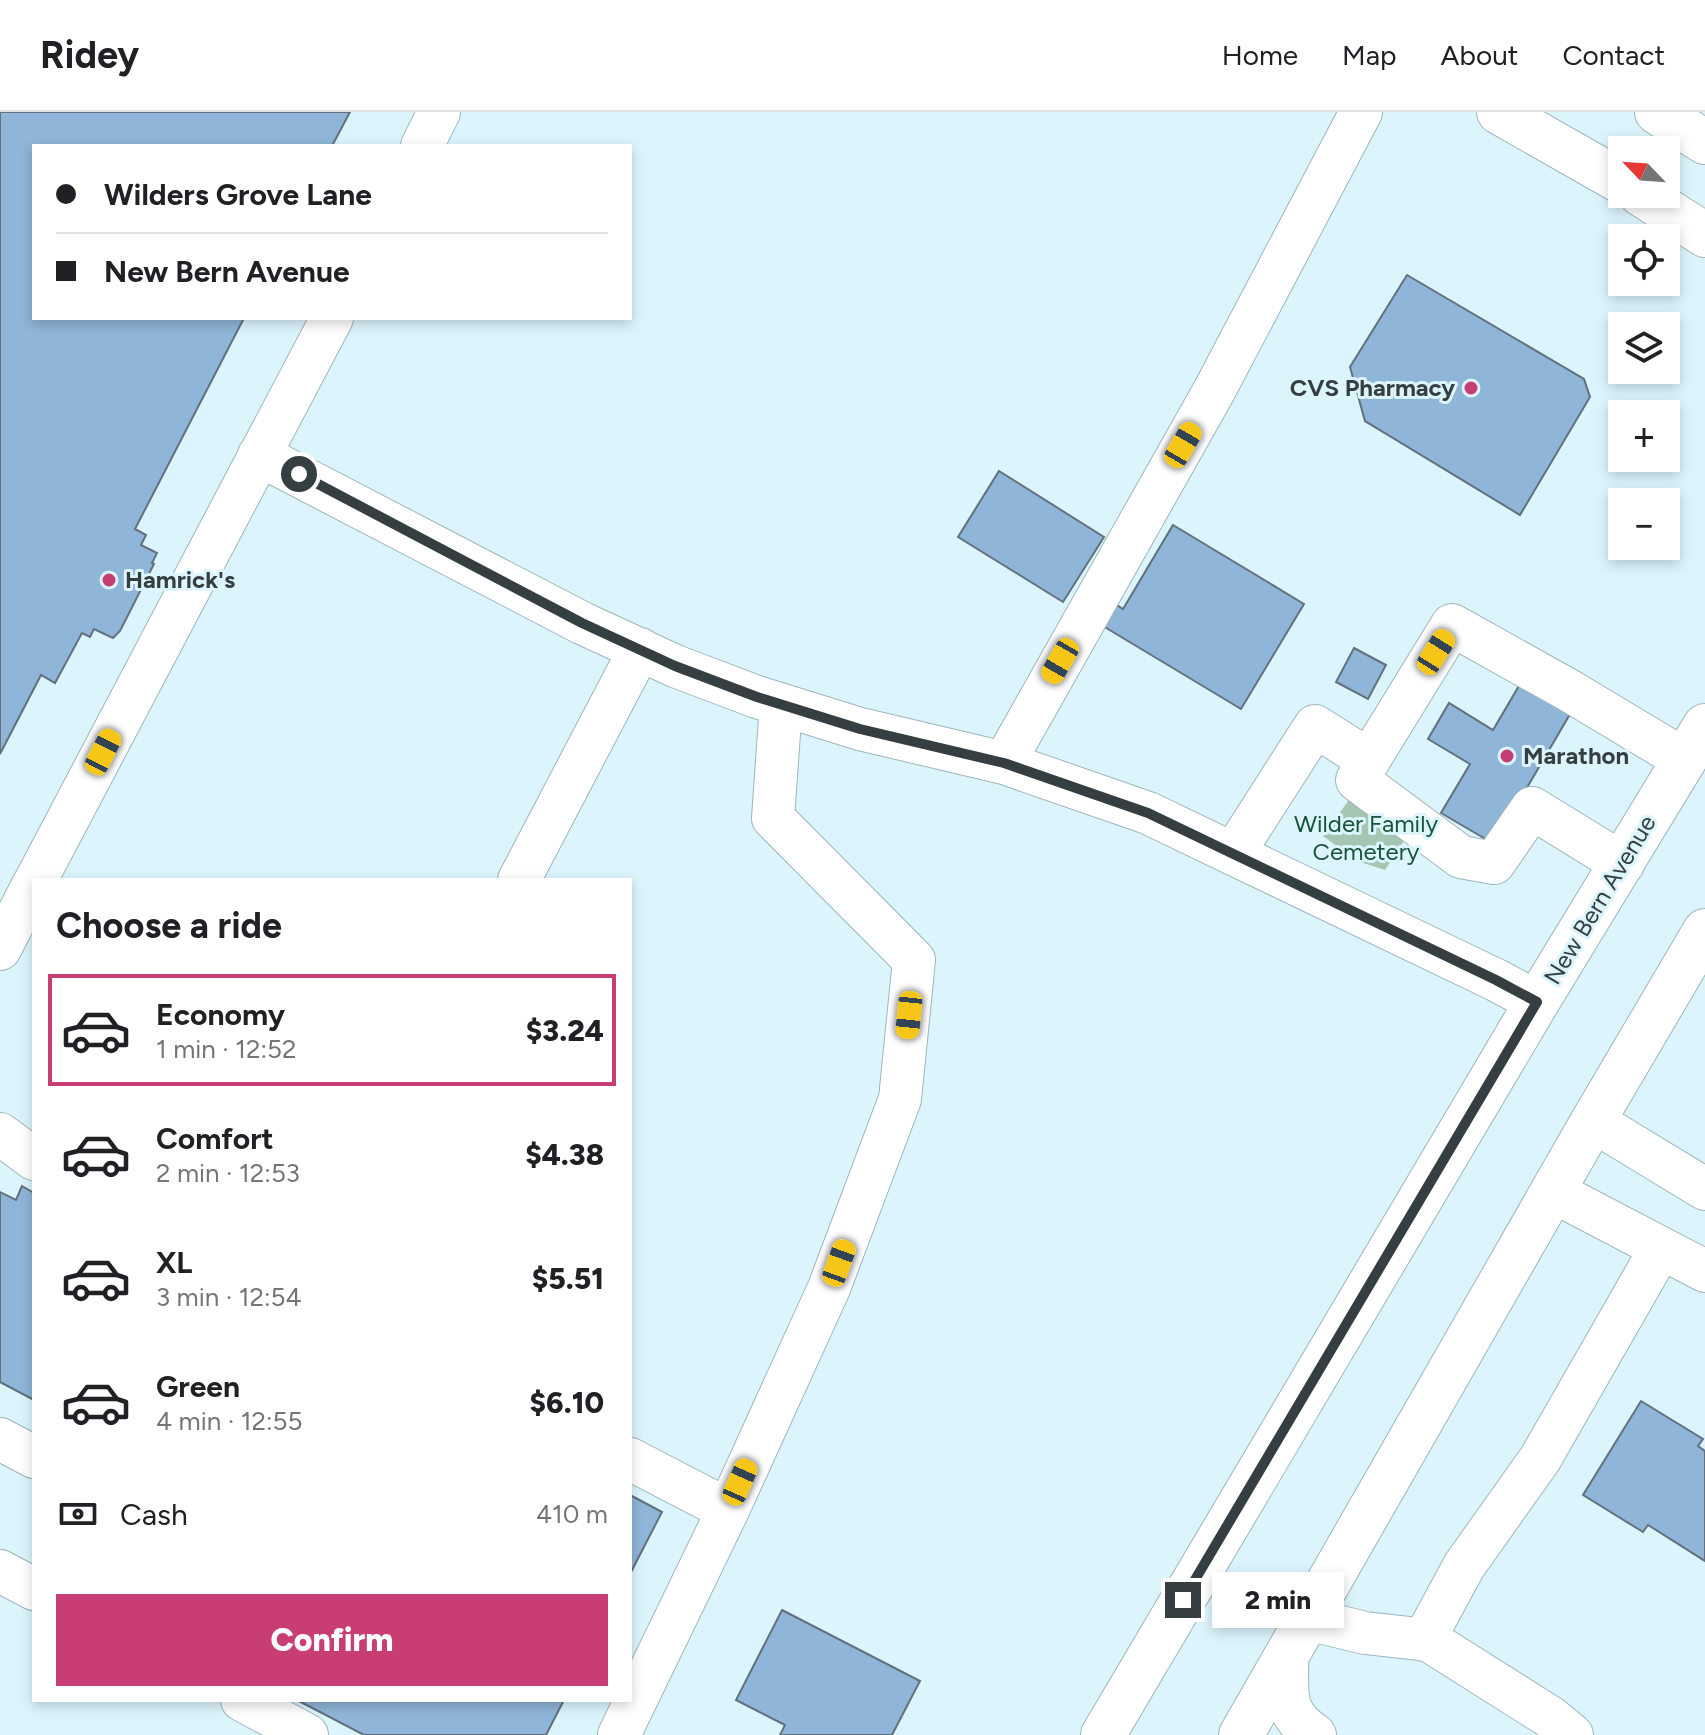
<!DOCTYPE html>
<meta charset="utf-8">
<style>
body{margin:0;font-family:Figtree,sans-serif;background:#f2f2f2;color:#202124;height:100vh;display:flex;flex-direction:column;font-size:30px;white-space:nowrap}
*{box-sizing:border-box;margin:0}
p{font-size:26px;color:#757577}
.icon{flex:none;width:44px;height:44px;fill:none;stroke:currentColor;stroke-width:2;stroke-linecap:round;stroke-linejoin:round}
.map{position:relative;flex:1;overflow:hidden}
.panel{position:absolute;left:32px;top:766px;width:600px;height:824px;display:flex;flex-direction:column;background:#fff;border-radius:0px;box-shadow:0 4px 12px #0003}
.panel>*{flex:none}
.hud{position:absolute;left:32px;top:32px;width:600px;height:176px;border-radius:0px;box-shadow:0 4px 12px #0003;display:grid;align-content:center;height:176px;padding:0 24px;background:#fff}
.needle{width:52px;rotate:295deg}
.tools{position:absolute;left:1608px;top:24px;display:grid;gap:16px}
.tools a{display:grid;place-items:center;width:72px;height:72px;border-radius:0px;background:#fff;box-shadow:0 4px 12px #0003;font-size:40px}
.end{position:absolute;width:36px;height:36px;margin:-18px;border:10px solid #353f42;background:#fff;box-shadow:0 0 0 4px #fff}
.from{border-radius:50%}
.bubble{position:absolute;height:56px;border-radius:0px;background:#fff;box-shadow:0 4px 12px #0003;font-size:26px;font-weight:800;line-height:56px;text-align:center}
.car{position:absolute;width:24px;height:48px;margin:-24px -12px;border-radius:10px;box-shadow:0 0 6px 2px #0007;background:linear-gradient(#f5c518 24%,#345 0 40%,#f5c518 0 76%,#345 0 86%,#f5c518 0)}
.hud b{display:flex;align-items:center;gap:28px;height:76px;font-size:30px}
.hud b+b{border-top:2px solid #e0e0e0}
.hud i{width:20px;height:20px;background:#202124}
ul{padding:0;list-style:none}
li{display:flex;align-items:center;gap:24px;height:112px;margin:0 16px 12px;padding:0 8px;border:4px solid transparent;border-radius:0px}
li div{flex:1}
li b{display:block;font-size:30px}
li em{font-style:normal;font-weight:800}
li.active{border-color:#c83d74}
li>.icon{width:72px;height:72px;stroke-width:1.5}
h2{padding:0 24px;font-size:36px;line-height:96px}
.pay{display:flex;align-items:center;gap:20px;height:88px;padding:0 24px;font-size:30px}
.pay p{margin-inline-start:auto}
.button{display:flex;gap:16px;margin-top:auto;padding:16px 24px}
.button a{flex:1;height:92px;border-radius:0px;background:#c83d74;color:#fff;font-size:32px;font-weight:800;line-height:92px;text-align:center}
header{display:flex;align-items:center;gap:48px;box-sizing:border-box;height:112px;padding:0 40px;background:#fff;border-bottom:2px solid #e0e0e0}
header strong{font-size:38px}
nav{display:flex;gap:44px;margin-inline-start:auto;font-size:28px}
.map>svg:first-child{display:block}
</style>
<header>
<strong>Ridey</strong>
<nav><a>Home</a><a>Map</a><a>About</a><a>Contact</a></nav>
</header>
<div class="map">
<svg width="1705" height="1623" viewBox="0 0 1705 1623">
<rect width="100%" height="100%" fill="#dcf5fc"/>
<path fill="#a4c6b3" d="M 1351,685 L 1407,724 L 1385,758 L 1357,749 L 1323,724 Z"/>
<path fill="#8fb5d8" stroke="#62717e" stroke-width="2" d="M 0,0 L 350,0 L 332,34 L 34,34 L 34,206 L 244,206 L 135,417 L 146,423 L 141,433 L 157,441 L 152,451 L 154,452 L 120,519 L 113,526 L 94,517 L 90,525 L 82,521 L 55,571 L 41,563 L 0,642 Z
M 1407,163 L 1584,267 L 1590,285 L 1520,403 L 1365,309 L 1350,255 Z
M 999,359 L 1104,425 L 1063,490 L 958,425 Z
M 1173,413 L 1304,492 L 1241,597 L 1093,508 L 1106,486 L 1123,497 Z
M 1354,536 L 1386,553 L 1368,587 L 1336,570 Z
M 1523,567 L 1573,597 L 1494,732 L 1441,701 L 1470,652 L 1428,627 L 1449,591 L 1493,618 Z
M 22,1074 L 34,1081 L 34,1288 L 0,1270 L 0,1080 L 16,1088 Z
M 1641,1289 L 1703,1327 L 1698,1334 L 1705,1339 L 1705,1449 L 1648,1413 L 1643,1420 L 1583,1383 Z
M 630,1383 L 662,1400 L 630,1462 Z
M 782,1498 L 920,1569 L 892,1623 L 780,1623 L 785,1613 L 736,1588 Z
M 297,1588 L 564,1588 L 546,1623 L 364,1623 Z"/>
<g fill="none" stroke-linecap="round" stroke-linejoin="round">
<defs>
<path id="minor" d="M 422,34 L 439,0
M 259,343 L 582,511 L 675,554 L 757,585 L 860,617 L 1004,651 L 1148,701 L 1496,868 L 1537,890
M 1369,648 L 1357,668 L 1461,745 L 1494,751 L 1532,696 L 1623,752
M 1004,651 L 1214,279 L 1361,0
M 1233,742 L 1315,614 L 1369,648 L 1452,513 L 1570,579 L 1685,648
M 36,768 L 332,206
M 519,768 L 640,537
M 0,837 L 34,771
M 1593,1009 L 1705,1077
M 0,1022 L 34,1047
M 1552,1079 L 1705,1159
M 0,1327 L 34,1345
M 630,1347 L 728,1398 L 829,1176 L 900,987 L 914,848 L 773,706 L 781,593
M 0,1459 L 34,1477
M 1308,1507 L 1365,1521 L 1428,1528 L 1550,1605 L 1572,1623
M 1424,1528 L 1464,1454 L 1540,1347 L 1661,1136
M 1287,1544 C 1288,1582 1281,1600 1315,1623
M 242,1588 L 307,1623
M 619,1623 L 728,1398"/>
<path id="major" d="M 1499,0 L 1622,70
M 1657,0 L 1705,30
M 1641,82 L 1705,123
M 1103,1623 L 1537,890 L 1705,614
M 1241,1623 L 1593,1009 L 1705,819"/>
</defs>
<use href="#minor" stroke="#9eb5bc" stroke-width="44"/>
<use href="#major" stroke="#9eb5bc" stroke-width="46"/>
<use href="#minor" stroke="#fff" stroke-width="42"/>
<use href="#major" stroke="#fff" stroke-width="44"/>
</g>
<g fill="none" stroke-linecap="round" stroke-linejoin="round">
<path stroke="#353f42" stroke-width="10" d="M 299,362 L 582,511 L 675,554 L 757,585 L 860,617 L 1004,651 L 1148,701 L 1496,868 L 1537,890 L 1183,1488"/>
</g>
<g fill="#c83d74" stroke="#dcf5fc" stroke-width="3">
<circle cx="1471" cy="276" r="8"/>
<circle cx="109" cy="468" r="8"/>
<circle cx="1507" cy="644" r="8"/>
</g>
<g text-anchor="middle" stroke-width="6" stroke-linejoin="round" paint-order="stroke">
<g font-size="24" font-weight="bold" fill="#353f42" stroke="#dcf5fc" text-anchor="start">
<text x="1455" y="284" text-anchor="end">CVS Pharmacy</text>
<text x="125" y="476">Hamrick's</text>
<text x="1523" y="652">Marathon</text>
</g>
<g font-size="24" fill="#18543a" stroke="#dcf5fc">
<text x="1366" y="720">Wilder Family<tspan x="1366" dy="28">Cemetery</tspan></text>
</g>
<g font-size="24" fill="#353f42" stroke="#dcf5fc">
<text transform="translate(1600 788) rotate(-59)" y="8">New Bern Avenue</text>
</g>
</g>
</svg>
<div class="tools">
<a><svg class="needle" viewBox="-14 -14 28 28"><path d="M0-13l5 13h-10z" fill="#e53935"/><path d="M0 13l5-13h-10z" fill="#757577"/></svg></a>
<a><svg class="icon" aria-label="locate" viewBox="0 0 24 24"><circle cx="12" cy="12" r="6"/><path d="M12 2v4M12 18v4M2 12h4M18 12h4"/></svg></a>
<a><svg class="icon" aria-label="layers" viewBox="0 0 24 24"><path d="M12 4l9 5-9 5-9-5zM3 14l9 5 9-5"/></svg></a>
<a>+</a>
<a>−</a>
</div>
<i class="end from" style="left:299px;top:362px"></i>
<i class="end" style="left:1183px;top:1488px"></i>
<div class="bubble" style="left:1212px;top:1460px;width:132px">2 min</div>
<i class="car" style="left:1183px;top:333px;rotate:30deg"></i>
<i class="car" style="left:1436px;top:540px;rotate:32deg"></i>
<i class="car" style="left:1060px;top:549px;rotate:210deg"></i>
<i class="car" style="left:103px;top:640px;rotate:27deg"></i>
<i class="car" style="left:909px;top:903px;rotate:186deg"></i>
<i class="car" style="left:839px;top:1151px;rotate:20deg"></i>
<i class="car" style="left:740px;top:1370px;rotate:24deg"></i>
<div class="hud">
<b><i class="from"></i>Wilders Grove Lane</b>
<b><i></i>New Bern Avenue</b>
</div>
<section class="panel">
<h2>Choose a ride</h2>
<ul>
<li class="active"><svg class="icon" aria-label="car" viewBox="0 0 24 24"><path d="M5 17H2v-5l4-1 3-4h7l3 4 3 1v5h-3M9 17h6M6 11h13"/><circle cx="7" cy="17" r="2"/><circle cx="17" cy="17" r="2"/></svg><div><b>Economy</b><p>1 min · 12:52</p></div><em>$3.24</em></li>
<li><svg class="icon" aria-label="car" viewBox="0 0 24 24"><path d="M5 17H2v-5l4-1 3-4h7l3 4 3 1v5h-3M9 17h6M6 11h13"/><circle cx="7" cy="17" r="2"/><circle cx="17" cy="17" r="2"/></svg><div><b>Comfort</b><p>2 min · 12:53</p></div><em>$4.38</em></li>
<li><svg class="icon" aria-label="car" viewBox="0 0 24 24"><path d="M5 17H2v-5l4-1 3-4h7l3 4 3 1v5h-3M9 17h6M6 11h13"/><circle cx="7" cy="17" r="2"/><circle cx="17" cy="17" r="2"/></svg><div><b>XL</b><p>3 min · 12:54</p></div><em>$5.51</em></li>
<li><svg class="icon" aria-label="car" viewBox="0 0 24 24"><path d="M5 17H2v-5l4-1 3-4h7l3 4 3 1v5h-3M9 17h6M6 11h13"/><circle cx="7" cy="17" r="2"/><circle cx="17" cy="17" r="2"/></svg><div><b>Green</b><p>4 min · 12:55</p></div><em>$6.10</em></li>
</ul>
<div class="pay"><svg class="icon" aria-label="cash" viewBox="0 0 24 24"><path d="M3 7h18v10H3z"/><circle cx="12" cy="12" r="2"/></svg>Cash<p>410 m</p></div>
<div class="button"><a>Confirm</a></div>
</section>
</div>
